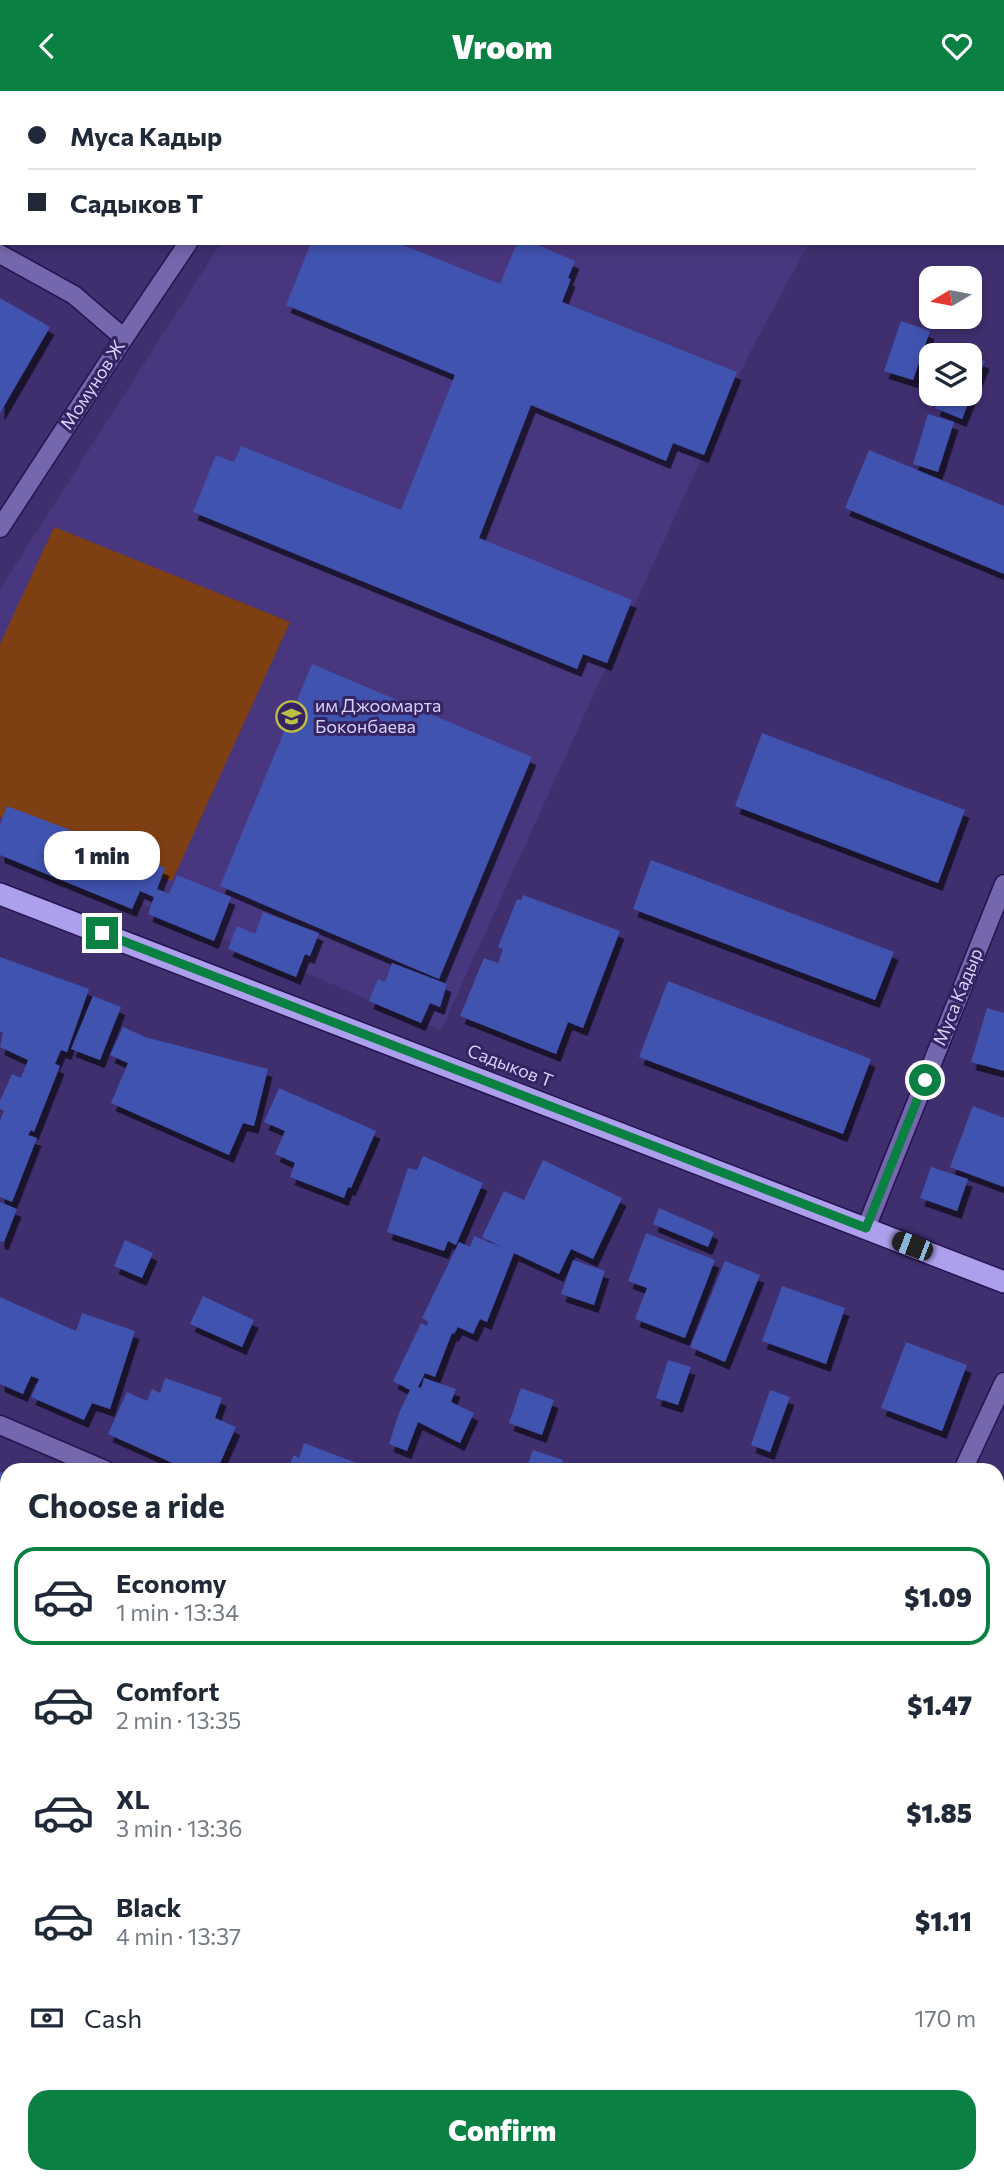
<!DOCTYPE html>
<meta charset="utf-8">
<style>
body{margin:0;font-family:Commissioner,sans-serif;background:#f2f2f3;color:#1f2937;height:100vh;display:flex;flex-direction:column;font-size:26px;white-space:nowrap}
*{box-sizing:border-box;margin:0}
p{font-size:23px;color:#747a83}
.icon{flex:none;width:38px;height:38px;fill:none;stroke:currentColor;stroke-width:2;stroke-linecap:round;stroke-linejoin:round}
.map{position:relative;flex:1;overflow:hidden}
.side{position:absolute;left:0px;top:1372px;width:1004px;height:721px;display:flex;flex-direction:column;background:#fff;border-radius:21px 21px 0 0;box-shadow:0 4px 10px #0003}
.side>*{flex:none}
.top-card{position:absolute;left:0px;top:0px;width:1004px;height:154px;box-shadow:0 4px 10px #0003;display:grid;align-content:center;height:154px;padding:0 28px;background:#fff}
.needle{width:46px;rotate:260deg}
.fabs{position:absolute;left:919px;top:175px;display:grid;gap:14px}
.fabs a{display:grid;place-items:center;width:63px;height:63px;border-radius:14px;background:#fff;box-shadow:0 4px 10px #0003;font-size:35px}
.end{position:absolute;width:32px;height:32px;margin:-16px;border:9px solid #0b8043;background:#fff;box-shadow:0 0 0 4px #fff}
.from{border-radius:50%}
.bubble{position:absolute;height:49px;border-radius:21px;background:#fff;box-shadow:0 4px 10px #0003;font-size:23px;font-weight:800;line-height:49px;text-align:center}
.car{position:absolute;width:21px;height:42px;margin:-21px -10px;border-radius:9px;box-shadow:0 0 5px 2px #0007;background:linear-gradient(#222 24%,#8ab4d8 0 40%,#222 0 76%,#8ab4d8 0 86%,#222 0)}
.top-card b{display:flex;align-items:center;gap:24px;height:66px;font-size:26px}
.top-card b+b{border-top:2px solid #e0e1e3}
.top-card i{width:18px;height:18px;background:#1f2937}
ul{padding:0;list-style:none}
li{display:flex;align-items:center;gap:21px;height:98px;margin:0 14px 10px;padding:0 14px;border:4px solid transparent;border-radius:21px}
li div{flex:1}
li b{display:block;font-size:26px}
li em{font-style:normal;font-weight:800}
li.active{border-color:#0b8043}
li>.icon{width:63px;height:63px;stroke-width:1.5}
h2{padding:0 28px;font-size:32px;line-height:84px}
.pay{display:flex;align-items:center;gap:18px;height:77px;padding:0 28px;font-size:26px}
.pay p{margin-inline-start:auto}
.primary-button{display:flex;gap:14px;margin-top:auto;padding:14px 28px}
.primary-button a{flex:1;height:80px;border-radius:21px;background:#0b8043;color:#fff;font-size:28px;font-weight:800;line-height:80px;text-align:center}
header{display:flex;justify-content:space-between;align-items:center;height:91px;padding:0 28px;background:#0b8043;color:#fff;font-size:32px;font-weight:800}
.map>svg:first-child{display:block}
</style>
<header><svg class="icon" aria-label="back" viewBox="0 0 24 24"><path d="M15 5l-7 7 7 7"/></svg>Vroom<svg class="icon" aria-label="heart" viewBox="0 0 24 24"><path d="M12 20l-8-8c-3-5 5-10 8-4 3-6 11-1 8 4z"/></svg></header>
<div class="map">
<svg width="1004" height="2093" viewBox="0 0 1004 2093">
<defs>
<filter id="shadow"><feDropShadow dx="4.5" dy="8" stdDeviation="0" flood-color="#0009"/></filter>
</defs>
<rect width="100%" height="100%" fill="#3f2f6f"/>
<path fill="#48367e" d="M 318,0 L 847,0 L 850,2 L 317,2 Z
M 221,152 L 809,152 L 748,265 L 441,939 L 0,753 L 0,498 Z"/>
<path fill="#7e3f12" d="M 54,436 L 290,531 L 172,790 L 0,726 L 0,553 Z"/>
<path fill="#4052af" filter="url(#shadow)" d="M 311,152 L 398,152 L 500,193 L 517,152 L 533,152 L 575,170 L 568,187 L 571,188 L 562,211 L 737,281 L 704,364 L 673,352 L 666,370 L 531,314 L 479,447 L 632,509 L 607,572 L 583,563 L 577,578 L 193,421 L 216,364 L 234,371 L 241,355 L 401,419 L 455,284 L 286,214 Z
M 0,207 L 50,236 L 0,322 Z
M 901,230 L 930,240 L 913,289 L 884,280 Z
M 958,259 L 985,270 L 962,328 L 935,317 L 941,303 L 970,303 L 970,264 L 956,264 Z
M 928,323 L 954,331 L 938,381 L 913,373 Z
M 869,359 L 1004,415 L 1004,483 L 845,417 Z
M 312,573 L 532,666 L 439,888 L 220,795 Z
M 762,642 L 965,719 L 938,792 L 735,715 Z
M 7,715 L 73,740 L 66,759 L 80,765 L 88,745 L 165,777 L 157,798 L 169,803 L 177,784 L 231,806 L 214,850 L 148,823 L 154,806 L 140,800 L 132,818 L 0,764 L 0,734 Z
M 651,769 L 894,861 L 875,909 L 633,818 Z
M 523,804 L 620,840 L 583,937 L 568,931 L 556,963 L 460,925 L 484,867 L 498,872 L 503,858 L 498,856 L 517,808 L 521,809 Z
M 263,821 L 319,842 L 310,865 L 305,863 L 296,886 L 228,858 L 237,835 L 255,843 Z
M 0,866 L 89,898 L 67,961 L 61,959 L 55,973 L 60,975 L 34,1041 L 31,1039 L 28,1044 L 37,1047 L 12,1111 L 0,1106 L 0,1029 L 4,1020 L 0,1018 L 0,1010 L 12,983 L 21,987 L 28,969 L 0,956 L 3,942 L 0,940 Z
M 392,872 L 447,893 L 440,916 L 430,912 L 421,932 L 369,910 L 378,888 L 385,891 Z
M 668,890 L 871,968 L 843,1043 L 639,966 Z
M 93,905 L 121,916 L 100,969 L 71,958 Z
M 987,917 L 1004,922 L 1004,980 L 971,971 Z
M 123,936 L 145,946 L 268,978 L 254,1035 L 243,1032 L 229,1064 L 111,1012 L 128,972 L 110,964 Z
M 279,997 L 376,1040 L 351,1097 L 348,1096 L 344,1107 L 290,1086 L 295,1072 L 275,1063 L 285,1040 L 264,1031 Z
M 973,1015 L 1004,1027 L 1004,1096 L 950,1076 Z
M 423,1065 L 483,1092 L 456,1154 L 448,1150 L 444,1160 L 387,1141 L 408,1077 L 417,1079 Z
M 543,1069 L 622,1107 L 593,1168 L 571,1158 L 559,1183 L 514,1162 L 487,1231 L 480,1228 L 473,1243 L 458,1236 L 454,1243 L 452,1242 L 435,1286 L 425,1282 L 418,1296 L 421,1297 L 424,1287 L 456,1298 L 451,1311 L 474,1322 L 460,1352 L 418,1331 L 407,1360 L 389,1353 L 399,1322 L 410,1299 L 393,1290 L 421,1232 L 427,1235 L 428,1231 L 422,1227 L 459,1151 L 470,1156 L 474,1145 L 501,1156 L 482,1146 L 504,1100 L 524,1109 Z
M 931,1076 L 968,1088 L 957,1120 L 920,1107 Z
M 0,1111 L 17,1118 L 4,1151 L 0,1150 Z
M 659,1117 L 714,1141 L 708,1156 L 653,1133 Z
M 646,1142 L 715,1169 L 685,1247 L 635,1228 L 647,1197 L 628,1190 Z
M 125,1149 L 153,1162 L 142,1187 L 114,1175 Z
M 573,1169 L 605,1180 L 594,1214 L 561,1203 Z
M 725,1170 L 760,1184 L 725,1271 L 690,1256 Z
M 782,1195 L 845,1217 L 826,1273 L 762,1250 Z
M 203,1205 L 254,1229 L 242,1256 L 190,1233 Z
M 0,1206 L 76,1240 L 82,1222 L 135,1240 L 110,1318 L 92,1312 L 84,1329 L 31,1306 L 39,1288 L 31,1285 L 23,1303 L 0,1293 Z
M 906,1251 L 967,1274 L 942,1340 L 881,1317 Z
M 668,1269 L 691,1276 L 678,1314 L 656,1307 Z
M 165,1287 L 222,1307 L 215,1327 L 236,1336 L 217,1379 L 188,1379 L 108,1343 L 127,1301 L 147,1310 L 152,1298 L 160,1302 Z
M 521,1297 L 554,1309 L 542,1344 L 509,1332 Z
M 770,1299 L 790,1306 L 770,1361 L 751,1354 Z
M 304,1352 L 375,1379 L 287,1379 L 294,1364 L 299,1367 Z
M 533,1359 L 563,1369 L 559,1379 L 526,1379 Z
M 0,1381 L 7,1383 L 1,1407 L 0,1407 Z
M 7,1405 L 7,1458 L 0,1455 L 0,1424 Z
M 7,1459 L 7,1487 L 0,1484 L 0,1476 Z
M 998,1727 L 1004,1730 L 1004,1864 L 998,1861 Z
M 28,2086 L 75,2086 L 70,2093 L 37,2093 Z
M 98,2086 L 177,2086 L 179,2087 L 175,2093 L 94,2093 Z
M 284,2086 L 319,2086 L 313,2093 L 278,2093 Z"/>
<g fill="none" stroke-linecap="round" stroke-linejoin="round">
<defs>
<path id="minor" d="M 287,2 L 288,0
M 0,163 L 74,204 L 124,247
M 0,437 L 124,247 L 188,152
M 866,1137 L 1004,793
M 0,1334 L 105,1379
M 963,1379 L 1004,1291
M 998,1697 L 1004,1700
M 0,1915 L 7,1907
M 429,2086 L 441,2093
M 843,2086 L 862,2093
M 583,2093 L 585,2086"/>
<path id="highway" d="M 0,803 L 1004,1191"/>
</defs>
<use href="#minor" stroke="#271352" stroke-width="21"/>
<use href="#highway" stroke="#271352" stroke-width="24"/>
<use href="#minor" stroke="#7567ad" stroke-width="18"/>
<use href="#highway" stroke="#ac9fec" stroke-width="21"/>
</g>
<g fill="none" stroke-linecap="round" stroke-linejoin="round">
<path stroke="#0b8043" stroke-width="9" d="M 102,842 L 866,1137 L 925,989"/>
</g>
<defs>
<symbol id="school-ring" viewBox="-11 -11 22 22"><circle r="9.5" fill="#352463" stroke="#bbc044" stroke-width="1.5"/><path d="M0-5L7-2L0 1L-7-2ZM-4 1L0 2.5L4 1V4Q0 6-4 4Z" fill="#bbc044"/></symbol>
</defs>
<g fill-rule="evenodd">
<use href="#school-ring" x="274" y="608" width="35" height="35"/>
</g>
<g text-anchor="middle" stroke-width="6" stroke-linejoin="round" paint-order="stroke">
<g font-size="18" fill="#d6d1f7" stroke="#352463">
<text transform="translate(93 294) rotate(-57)" y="6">Момунов Ж</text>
<text transform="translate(958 906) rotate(-68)" y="6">Муса Кадыр</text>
<text transform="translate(510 975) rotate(21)" y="6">Садыков Т</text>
</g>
<g font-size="18" fill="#d6d1f7" stroke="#352463" text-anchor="start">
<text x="315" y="621">им Джоомарта<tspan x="315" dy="21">Боконбаева</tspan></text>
</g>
</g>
</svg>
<div class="fabs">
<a><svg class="needle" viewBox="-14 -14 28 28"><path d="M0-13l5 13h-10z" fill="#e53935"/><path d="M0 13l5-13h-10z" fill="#747a83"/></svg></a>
<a><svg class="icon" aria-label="layers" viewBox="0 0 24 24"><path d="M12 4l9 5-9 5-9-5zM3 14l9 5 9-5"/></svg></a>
</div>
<i class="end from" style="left:925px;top:989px"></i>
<i class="end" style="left:102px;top:842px"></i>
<div class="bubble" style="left:44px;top:740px;width:116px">1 min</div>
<i class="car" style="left:912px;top:1155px;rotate:291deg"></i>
<div class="top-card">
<b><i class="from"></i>Муса Кадыр</b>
<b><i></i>Садыков Т</b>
</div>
<section class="side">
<h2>Choose a ride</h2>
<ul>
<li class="active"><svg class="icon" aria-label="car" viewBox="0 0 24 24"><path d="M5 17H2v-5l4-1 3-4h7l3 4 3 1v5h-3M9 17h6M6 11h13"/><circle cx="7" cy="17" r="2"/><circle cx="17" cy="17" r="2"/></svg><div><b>Economy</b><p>1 min · 13:34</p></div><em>$1.09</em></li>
<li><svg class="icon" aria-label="car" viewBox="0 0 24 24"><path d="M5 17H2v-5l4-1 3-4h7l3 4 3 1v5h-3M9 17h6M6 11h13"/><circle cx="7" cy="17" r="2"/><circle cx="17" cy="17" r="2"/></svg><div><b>Comfort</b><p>2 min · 13:35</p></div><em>$1.47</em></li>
<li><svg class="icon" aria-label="car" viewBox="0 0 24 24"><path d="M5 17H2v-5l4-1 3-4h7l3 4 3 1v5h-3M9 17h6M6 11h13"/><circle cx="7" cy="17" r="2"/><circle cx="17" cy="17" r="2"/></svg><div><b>XL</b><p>3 min · 13:36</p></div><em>$1.85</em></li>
<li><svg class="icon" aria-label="car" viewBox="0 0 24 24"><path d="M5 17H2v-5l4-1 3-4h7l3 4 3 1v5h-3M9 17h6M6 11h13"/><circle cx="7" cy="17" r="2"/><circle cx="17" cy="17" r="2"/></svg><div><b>Black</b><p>4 min · 13:37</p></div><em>$1.11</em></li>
</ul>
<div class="pay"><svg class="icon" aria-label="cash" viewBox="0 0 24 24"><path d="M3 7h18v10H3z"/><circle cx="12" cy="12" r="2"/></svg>Cash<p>170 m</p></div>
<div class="primary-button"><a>Confirm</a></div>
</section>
</div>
